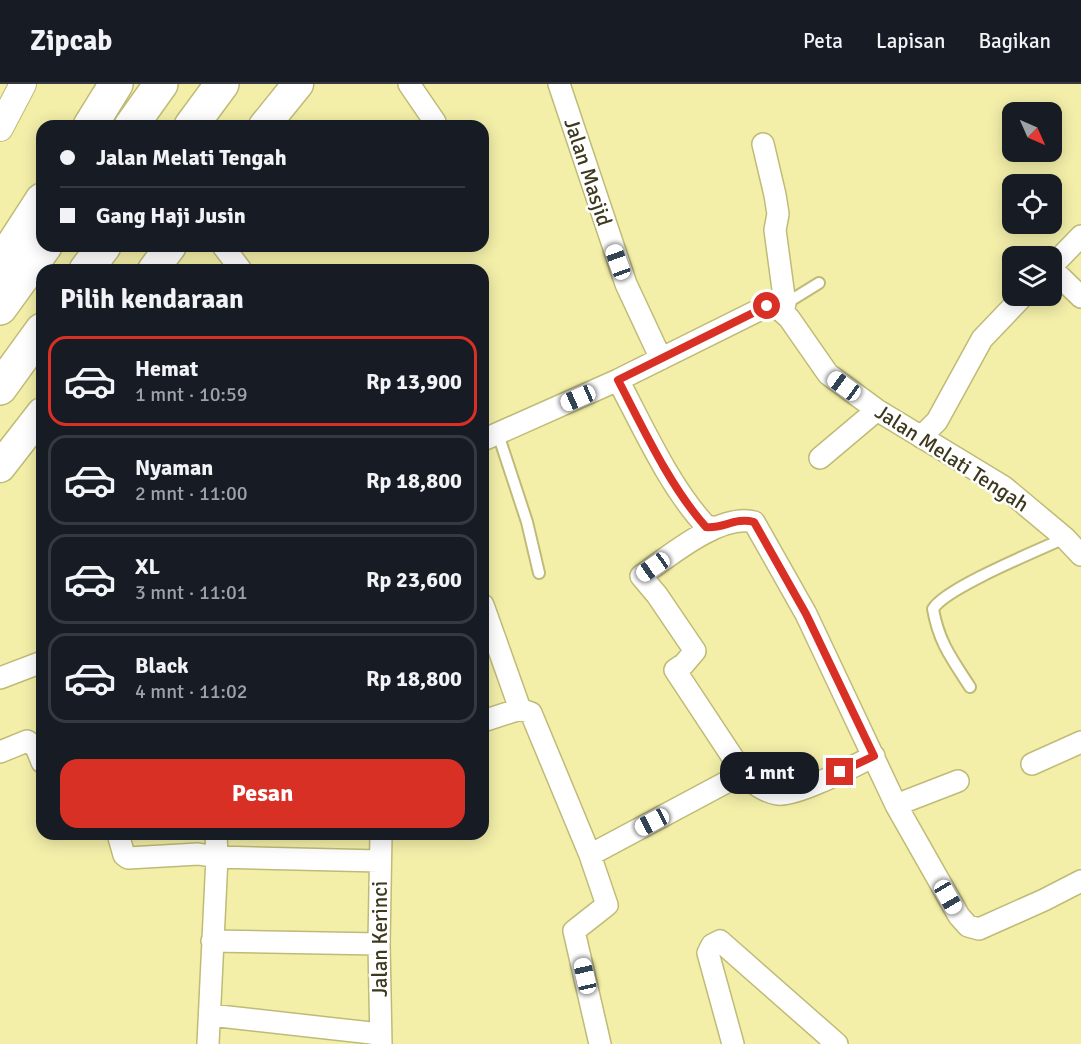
<!DOCTYPE html>
<html lang="id">
<meta charset="utf-8">
<style>
body{margin:0;font-family:Signika,sans-serif;background:#242831;color:#f1f3f6;height:100vh;display:flex;flex-direction:column;font-size:22px;white-space:nowrap}
*{box-sizing:border-box;margin:0}
p{font-size:20px;color:#9ea1a6}
.icon{flex:none;width:33px;height:33px;fill:none;stroke:currentColor;stroke-width:2;stroke-linecap:round;stroke-linejoin:round}
.map{position:relative;flex:1;overflow:hidden}
.side{position:absolute;left:36px;top:180px;width:453px;height:576px;display:flex;flex-direction:column;background:#171b24;border-radius:18px;box-shadow:0 3px 15px #0003}
.side>*{flex:none}
.top-card{position:absolute;left:36px;top:36px;width:453px;height:132px;border-radius:18px;box-shadow:0 3px 15px #0003;display:grid;align-content:center;height:132px;padding:0 24px;background:#171b24}
.needle{width:39px;rotate:135deg}
.tools{position:absolute;left:1002px;top:18px;display:grid;gap:12px}
.tools a{display:grid;place-items:center;width:60px;height:60px;border-radius:12px;background:#171b24;box-shadow:0 3px 15px #0003;font-size:30px}
.end{position:absolute;width:27px;height:27px;margin:-14px;border:8px solid #d93025;background:#fff;box-shadow:0 0 0 3px #fff}
.from{border-radius:50%}
.bubble{position:absolute;height:42px;border-radius:18px;background:#171b24;box-shadow:0 3px 15px #0003;font-size:20px;font-weight:700;line-height:42px;text-align:center}
.car{position:absolute;width:18px;height:36px;margin:-18px -9px;border-radius:8px;box-shadow:0 0 4px 2px #0007;background:linear-gradient(#fff 24%,#345 0 40%,#fff 0 76%,#345 0 86%,#fff 0)}
.top-card b{display:flex;align-items:center;gap:21px;height:57px;font-size:22px}
.top-card b+b{border-top:2px solid #363941}
.top-card i{width:15px;height:15px;background:#f1f3f6}
ul{padding:0;list-style:none}
li{display:flex;align-items:center;gap:18px;height:90px;margin:0 12px 9px;padding:0 12px;border:3px solid #363941;border-radius:18px}
li div{flex:1}
li b{display:block;font-size:22px}
li em{font-style:normal;font-weight:700}
li.on{border-color:#d93025}
li>.icon{width:54px;height:54px;stroke-width:1.5}
h2{padding:0 24px;font-size:27px;line-height:72px}
.action{display:flex;gap:12px;margin-top:auto;padding:12px 24px}
.action a{flex:1;height:69px;border-radius:18px;background:#d93025;color:#fff;font-size:24px;font-weight:700;line-height:69px;text-align:center}
header{display:flex;align-items:center;gap:36px;box-sizing:border-box;height:84px;padding:0 30px;background:#171b24;border-bottom:2px solid #363941}
header strong{font-size:28px}
nav{display:flex;gap:33px;margin-inline-start:auto;font-size:21px}
.map>svg:first-child{display:block}
</style>
<header>
<strong>Zipcab</strong>
<nav><a>Peta</a><a>Lapisan</a><a>Bagikan</a></nav>
</header>
<div class="map">
<svg width="1081" height="960" viewBox="0 0 1081 960">
<rect width="100%" height="100%" fill="#f3efa9"/>
<g fill="none" stroke-linecap="round" stroke-linejoin="round">
<defs>
<path id="service" d="M 785,220 L 819,199
M 498,350 L 527,438 L 539,489
M 970,603 C 952,575 939,559 933,525 C 945,504 1039,466 1065,454"/>
<path id="minor" d="M 409,0 L 435,38
M 559,0 L 626,200 L 661,275
M 763,60 L 775,111 L 778,130 L 775,146 L 785,220 L 780,226
M 223,162 L 241,186
M 1052,182 L 1081,152
M 1052,185 L 1081,213
M 618,296 C 643,343 670,404 707,443 L 713,443
M 921,353 L 937,337 L 982,255 L 1023,212
M 483,356 L 618,296 L 767,222 L 780,226 L 789,234 L 828,290 L 877,326 L 1004,403 L 1065,454 L 1081,471
M 820,374 L 877,326
M 483,521 L 520,625
M 0,594 L 42,578
M 520,625 L 531,629 L 590,771 L 607,821 L 574,847 L 600,960
M 483,637 L 520,625
M 0,668 L 27,657 L 36,663 L 42,678
M 1032,680 L 1081,658
M 745,692 L 675,586 L 684,580 L 695,567 L 657,511 L 641,492 C 668,473 720,429 754,438 L 806,530 L 896,721 L 959,832 L 968,842 L 979,845 L 1044,816 L 1081,797
M 896,721 L 958,697
M 118,750 L 124,771 L 128,774 L 198,770 L 217,773 L 380,777
M 590,771 L 736,693 L 745,692 C 755,700 764,708 778,710 C 796,713 856,681 874,672
M 212,857 L 379,860
M 210,931 L 380,950
M 208,960 L 217,773 L 216,750
M 381,960 L 379,860 L 381,750
M 733,960 L 708,869 L 712,861 L 720,857 L 837,960"/>
<path id="tertiary" d="M 0,44 L 23,0"/>
<path id="secondary" d="M 264,42 L 298,0
M 153,186 L 171,162
M 0,383 L 42,329"/>
<path id="motorway" d="M 90,42 L 116,0
M 131,42 L 161,0
M 191,42 L 222,0
M 0,181 L 42,116
M 86,186 L 104,162
M 0,224 L 45,162
M 0,304 L 42,246"/>
</defs>
<use href="#service" stroke="#bfbb77" stroke-width="14"/>
<use href="#minor" stroke="#bfbb77" stroke-width="24"/>
<use href="#tertiary" stroke="#bfbb77" stroke-width="28"/>
<use href="#secondary" stroke="#bfbb77" stroke-width="33"/>
<use href="#motorway" stroke="#bfbb77" stroke-width="36"/>
<use href="#service" stroke="#fff" stroke-width="10"/>
<use href="#minor" stroke="#fff" stroke-width="21"/>
<use href="#tertiary" stroke="#fff" stroke-width="26"/>
<use href="#secondary" stroke="#fff" stroke-width="30"/>
<use href="#motorway" stroke="#fff" stroke-width="33"/>
</g>
<g fill="none" stroke-linecap="round" stroke-linejoin="round">
<path stroke="#d93025" stroke-width="8" d="M 767,222 L 618,296 C 643,344 670,403 706,443 C 723,445 735,433 754,438 L 806,530 L 874,672 L 840,688"/>
</g>
<g text-anchor="middle" stroke-width="5" stroke-linejoin="round" paint-order="stroke">
<g font-size="21" fill="#3c391d" stroke="#fff">
<text transform="translate(588 88) rotate(72)" y="7">Jalan Masjid</text>
<text transform="translate(952 374) rotate(33)" y="7">Jalan Melati Tengah</text>
<text transform="translate(380 855) rotate(-90)" y="7">Jalan Kerinci</text>
</g>
</g>
</svg>
<div class="tools">
<a><svg class="needle" viewBox="-14 -14 28 28"><path d="M0-13l5 13h-10z" fill="#e53935"/><path d="M0 13l5-13h-10z" fill="#9ea1a6"/></svg></a>
<a><svg class="icon" aria-label="locate" viewBox="0 0 24 24"><circle cx="12" cy="12" r="6"/><path d="M12 2v4M12 18v4M2 12h4M18 12h4"/></svg></a>
<a><svg class="icon" aria-label="layers" viewBox="0 0 24 24"><path d="M12 4l9 5-9 5-9-5zM3 14l9 5 9-5"/></svg></a>
</div>
<i class="end from" style="left:767px;top:222px"></i>
<i class="end" style="left:840px;top:688px"></i>
<div class="bubble" style="left:720px;top:668px;width:99px">1 mnt</div>
<i class="car" style="left:618px;top:178px;rotate:340deg"></i>
<i class="car" style="left:844px;top:302px;rotate:306deg"></i>
<i class="car" style="left:578px;top:314px;rotate:246deg"></i>
<i class="car" style="left:653px;top:483px;rotate:235deg"></i>
<i class="car" style="left:652px;top:738px;rotate:242deg"></i>
<i class="car" style="left:948px;top:813px;rotate:150deg"></i>
<i class="car" style="left:585px;top:892px;rotate:347deg"></i>
<div class="top-card">
<b><i class="from"></i>Jalan Melati Tengah</b>
<b><i></i>Gang Haji Jusin</b>
</div>
<section class="side">
<h2>Pilih kendaraan</h2>
<ul>
<li class="on"><svg class="icon" aria-label="car" viewBox="0 0 24 24"><path d="M5 17H2v-5l4-1 3-4h7l3 4 3 1v5h-3M9 17h6M6 11h13"/><circle cx="7" cy="17" r="2"/><circle cx="17" cy="17" r="2"/></svg><div><b>Hemat</b><p>1 mnt · 10:59</p></div><em>Rp 13,900</em></li>
<li><svg class="icon" aria-label="car" viewBox="0 0 24 24"><path d="M5 17H2v-5l4-1 3-4h7l3 4 3 1v5h-3M9 17h6M6 11h13"/><circle cx="7" cy="17" r="2"/><circle cx="17" cy="17" r="2"/></svg><div><b>Nyaman</b><p>2 mnt · 11:00</p></div><em>Rp 18,800</em></li>
<li><svg class="icon" aria-label="car" viewBox="0 0 24 24"><path d="M5 17H2v-5l4-1 3-4h7l3 4 3 1v5h-3M9 17h6M6 11h13"/><circle cx="7" cy="17" r="2"/><circle cx="17" cy="17" r="2"/></svg><div><b>XL</b><p>3 mnt · 11:01</p></div><em>Rp 23,600</em></li>
<li><svg class="icon" aria-label="car" viewBox="0 0 24 24"><path d="M5 17H2v-5l4-1 3-4h7l3 4 3 1v5h-3M9 17h6M6 11h13"/><circle cx="7" cy="17" r="2"/><circle cx="17" cy="17" r="2"/></svg><div><b>Black</b><p>4 mnt · 11:02</p></div><em>Rp 18,800</em></li>
</ul>
<div class="action"><a>Pesan</a></div>
</section>
</div>
